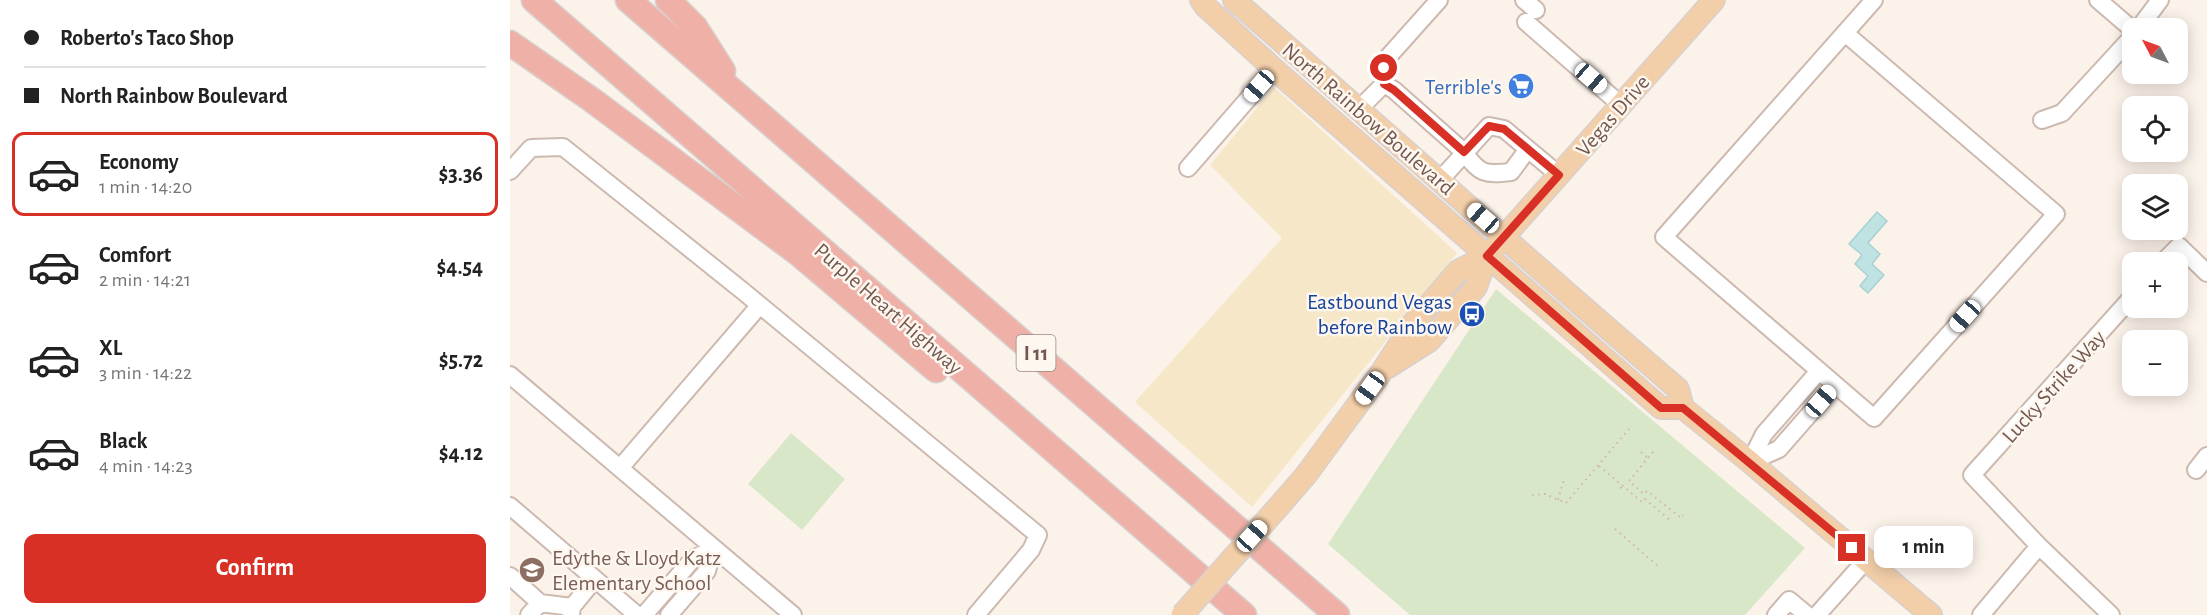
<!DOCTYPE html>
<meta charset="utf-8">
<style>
body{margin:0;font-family:"Alegreya Sans",sans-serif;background:#f6f6f6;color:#222;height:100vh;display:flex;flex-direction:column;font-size:22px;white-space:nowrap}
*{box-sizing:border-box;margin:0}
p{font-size:20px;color:#767676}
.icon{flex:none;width:33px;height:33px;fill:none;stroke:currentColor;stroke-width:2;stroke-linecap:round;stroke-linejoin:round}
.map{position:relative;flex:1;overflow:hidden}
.panel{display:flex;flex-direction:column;background:#fff;width:510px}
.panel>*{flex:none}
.guide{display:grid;align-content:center;height:132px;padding:0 24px;background:#fff}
.needle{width:39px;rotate:311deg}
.fabs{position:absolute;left:1612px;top:18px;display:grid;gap:12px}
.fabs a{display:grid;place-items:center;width:66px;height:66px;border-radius:12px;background:#fff;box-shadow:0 3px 15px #0003;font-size:30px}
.end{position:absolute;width:27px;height:27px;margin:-14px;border:8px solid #d93025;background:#fff;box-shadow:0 0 0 3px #fff}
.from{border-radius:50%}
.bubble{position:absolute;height:42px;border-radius:12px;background:#fff;box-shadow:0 3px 15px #0003;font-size:20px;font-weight:600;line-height:42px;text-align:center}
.car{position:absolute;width:18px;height:36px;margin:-18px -9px;border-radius:8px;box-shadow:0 0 4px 2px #0007;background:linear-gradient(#fff 24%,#345 0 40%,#fff 0 76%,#345 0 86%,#fff 0)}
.guide b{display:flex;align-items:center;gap:21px;height:57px;font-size:22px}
.guide b+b{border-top:2px solid #e0e0e0}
.guide i{width:15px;height:15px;background:#222}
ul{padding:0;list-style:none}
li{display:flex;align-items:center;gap:18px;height:84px;margin:0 12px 9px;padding:0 12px;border:3px solid transparent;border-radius:12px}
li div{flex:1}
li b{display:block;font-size:22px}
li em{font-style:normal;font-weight:600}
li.current{border-color:#d93025}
li>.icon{width:54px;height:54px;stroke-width:1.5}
.primary-button{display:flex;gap:12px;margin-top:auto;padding:12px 24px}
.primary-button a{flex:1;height:69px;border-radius:12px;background:#d93025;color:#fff;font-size:24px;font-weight:600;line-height:69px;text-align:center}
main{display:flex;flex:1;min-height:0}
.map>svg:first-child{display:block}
</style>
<main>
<section class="panel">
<div class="guide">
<b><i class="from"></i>Roberto's Taco Shop</b>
<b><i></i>North Rainbow Boulevard</b>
</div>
<ul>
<li class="current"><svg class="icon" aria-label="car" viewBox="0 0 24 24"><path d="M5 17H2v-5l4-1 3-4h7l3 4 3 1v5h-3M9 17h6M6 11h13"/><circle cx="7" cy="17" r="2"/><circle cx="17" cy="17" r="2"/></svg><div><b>Economy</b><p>1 min · 14:20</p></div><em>$3.36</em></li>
<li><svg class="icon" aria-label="car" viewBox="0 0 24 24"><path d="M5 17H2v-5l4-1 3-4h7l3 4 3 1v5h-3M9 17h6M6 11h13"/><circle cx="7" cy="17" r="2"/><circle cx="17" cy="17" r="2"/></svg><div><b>Comfort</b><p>2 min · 14:21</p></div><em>$4.54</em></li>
<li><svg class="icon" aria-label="car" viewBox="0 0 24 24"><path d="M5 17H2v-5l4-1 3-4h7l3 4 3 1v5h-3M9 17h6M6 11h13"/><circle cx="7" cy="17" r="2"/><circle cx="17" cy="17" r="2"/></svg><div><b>XL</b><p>3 min · 14:22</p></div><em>$5.72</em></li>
<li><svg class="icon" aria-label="car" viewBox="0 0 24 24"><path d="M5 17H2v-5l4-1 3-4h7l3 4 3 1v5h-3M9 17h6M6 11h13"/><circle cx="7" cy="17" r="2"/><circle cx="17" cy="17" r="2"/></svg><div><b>Black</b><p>4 min · 14:23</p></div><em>$4.12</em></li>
</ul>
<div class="primary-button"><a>Confirm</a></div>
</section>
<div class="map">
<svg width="1697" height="615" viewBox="0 0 1697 615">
<rect width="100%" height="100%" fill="#fbf2ea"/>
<path fill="#d9e7c9" d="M 986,289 L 1295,548 L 1235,615 L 900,615 L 818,544 Z
M 281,433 L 335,479 L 292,530 L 238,484 Z"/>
<path fill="#f6e7c8" d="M 764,87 L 947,253 L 742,507 L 625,402 L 772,238 L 700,165 Z"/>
<path fill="#bfe2e3" stroke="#a7d2d4" stroke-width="1.5" d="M 1367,212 L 1377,221 L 1358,243 L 1370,254 L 1362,264 L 1374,275 L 1358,293 L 1350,286 L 1358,276 L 1345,264 L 1352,255 L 1339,244 Z"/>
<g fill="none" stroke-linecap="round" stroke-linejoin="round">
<defs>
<path id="minor" d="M 1014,0 L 1026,10
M 1588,0 L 1623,30
M 1016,22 L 1111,105
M 1629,28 L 1650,0
M 1335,33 L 1546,214 L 1364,418 L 1154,237 L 1364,0
M 874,84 L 874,67 L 879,56 L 929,0
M 849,109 L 874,84 L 884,90 L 954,152 C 969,174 975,175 1001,172 L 1018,149
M 1532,120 L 1552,113 L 1623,36
M 678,168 L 764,69
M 0,171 L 21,148 L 53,147 L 234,292 L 528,535 L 521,550 L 466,615
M 930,180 L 979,126 L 994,129 L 1049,175
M 1653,262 L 1669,246 L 1697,273
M 0,375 L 283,615
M 1240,462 L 1269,449 L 1325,385
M 1240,462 L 1254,434 L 1309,371
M 110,468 L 250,305
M 1686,470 L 1697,456
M 0,506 L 127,615
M 0,576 L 30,603 L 62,607
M 19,615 L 30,603
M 61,615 L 62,607 L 85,579
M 134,615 L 182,560 L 203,548
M 159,615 L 197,571 L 203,548
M 1266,615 L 1279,600 L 1297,615
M 1307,615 L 1356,560
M 1471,615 L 1529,546
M 1601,615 L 1529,546 L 1462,475 L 1623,296"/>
<path id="major" d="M 691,0 L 696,7 L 764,69 L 1151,408 L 1173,408
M 724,0 C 873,129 1018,261 1168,389 L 1173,408 L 1240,462 L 1421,615
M 878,367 L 919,341 L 966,287 L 977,256
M 770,505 L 796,475 L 873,370 L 902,325 L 948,271 L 977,256 L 1204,0"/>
<path id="highway" d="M 24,0 L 734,615
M 118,0 L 827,615
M 158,0 L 185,27 L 213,71
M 0,43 L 82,100 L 289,254 L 426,370"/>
</defs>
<use href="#minor" stroke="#ccbab0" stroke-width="20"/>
<use href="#major" stroke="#d8d0ce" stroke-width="24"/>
<use href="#highway" stroke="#d8d0ce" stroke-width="27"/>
<path stroke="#d3b3a7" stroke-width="2" stroke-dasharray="1.5 4.5" stroke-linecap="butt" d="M 1131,452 L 1138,458
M 1143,452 L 1119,481 L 1134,494 L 1137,491 L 1171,518 L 1173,515
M 1089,466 L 1132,502 L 1135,499 L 1162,522
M 1111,487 L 1111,489
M 1022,495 L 1035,494 L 1056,503 L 1119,429
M 1048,500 L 1054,479
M 1105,529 L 1148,566"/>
<use href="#minor" stroke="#fff" stroke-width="16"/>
<use href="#major" stroke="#f3cfa9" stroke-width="21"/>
<use href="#highway" stroke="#efb1a7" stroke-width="24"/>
<defs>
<path id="major-bridge" d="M 672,615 L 770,505"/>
</defs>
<use href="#major-bridge" stroke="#d8d0ce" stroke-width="24" stroke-linecap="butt"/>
<use href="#major-bridge" stroke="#f3cfa9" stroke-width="21"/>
</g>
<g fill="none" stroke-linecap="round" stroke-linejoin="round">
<path stroke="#d93025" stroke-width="8" d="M 874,68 L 874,84 L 884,90 L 954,152 L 979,126 L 994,129 L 1049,175 L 977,256 L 1151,408 L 1173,408 L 1342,548"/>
</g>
<defs>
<symbol id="supermarket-disc" viewBox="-11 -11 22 22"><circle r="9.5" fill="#3f7fe0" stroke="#fdf7f0"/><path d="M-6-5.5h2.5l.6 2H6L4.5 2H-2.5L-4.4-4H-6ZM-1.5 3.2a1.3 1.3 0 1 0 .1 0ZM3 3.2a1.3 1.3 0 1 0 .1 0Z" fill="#fff"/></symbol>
<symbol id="bus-disc" viewBox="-11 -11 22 22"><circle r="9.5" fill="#1a4fb4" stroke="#fdf7f0"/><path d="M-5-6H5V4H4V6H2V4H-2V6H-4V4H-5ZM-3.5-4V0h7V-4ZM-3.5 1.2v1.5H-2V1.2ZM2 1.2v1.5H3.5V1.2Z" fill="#fff"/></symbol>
<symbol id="school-disc" viewBox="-11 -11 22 22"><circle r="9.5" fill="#8d6e63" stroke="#fdf7f0"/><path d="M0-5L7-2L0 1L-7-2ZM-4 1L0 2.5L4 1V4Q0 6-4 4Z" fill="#fff"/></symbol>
</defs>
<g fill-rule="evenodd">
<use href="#supermarket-disc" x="996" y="71" width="30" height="30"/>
<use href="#bus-disc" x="947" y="299" width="30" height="30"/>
<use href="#school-disc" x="7" y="555" width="30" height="30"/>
</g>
<g text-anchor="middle" stroke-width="5" stroke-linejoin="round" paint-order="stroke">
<rect fill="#fdf7f0" stroke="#9c887f" stroke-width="1.5" x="506.5" y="335" width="39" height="36" rx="4.5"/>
<g font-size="21" font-weight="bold" fill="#73584f">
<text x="526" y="360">I 11</text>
</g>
<g font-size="22" fill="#366cbe" stroke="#fdf7f0" text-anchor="end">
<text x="992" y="94">Terrible's</text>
</g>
<g font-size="22" fill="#73584f" stroke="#fdf7f0">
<text transform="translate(1102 115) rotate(-49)" y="8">Vegas Drive</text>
<text transform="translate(859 118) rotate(41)" y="8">North Rainbow Boulevard</text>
<text transform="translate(379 308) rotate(41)" y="8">Purple Heart Highway</text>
<text transform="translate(1543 386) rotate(-48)" y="8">Lucky Strike Way</text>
</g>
<g font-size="22" fill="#164399" stroke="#fdf7f0" text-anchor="end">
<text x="942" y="309">Eastbound Vegas<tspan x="942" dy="25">before Rainbow</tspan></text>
</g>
<g font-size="22" fill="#785e54" stroke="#fdf7f0" text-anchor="start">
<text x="42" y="565">Edythe &amp; Lloyd Katz<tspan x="42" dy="25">Elementary School</tspan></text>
</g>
</g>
</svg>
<div class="fabs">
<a><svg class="needle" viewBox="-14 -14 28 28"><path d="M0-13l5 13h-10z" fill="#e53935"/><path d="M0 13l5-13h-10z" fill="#767676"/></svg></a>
<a><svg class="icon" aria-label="locate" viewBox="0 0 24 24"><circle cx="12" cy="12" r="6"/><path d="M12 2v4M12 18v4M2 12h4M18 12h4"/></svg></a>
<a><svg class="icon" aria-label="layers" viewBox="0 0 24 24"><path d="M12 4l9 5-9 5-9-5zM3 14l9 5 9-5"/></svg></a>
<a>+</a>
<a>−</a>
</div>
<i class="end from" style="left:874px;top:68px"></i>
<i class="end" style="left:1342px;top:548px"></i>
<div class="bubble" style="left:1364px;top:526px;width:99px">1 min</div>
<i class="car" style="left:1081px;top:78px;rotate:131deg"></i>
<i class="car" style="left:749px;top:86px;rotate:221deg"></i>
<i class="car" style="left:973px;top:218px;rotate:311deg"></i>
<i class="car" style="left:1455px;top:316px;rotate:222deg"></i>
<i class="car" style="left:860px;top:388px;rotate:216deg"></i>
<i class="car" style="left:1311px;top:401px;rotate:41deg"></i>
<i class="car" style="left:742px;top:536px;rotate:42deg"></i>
</div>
</main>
